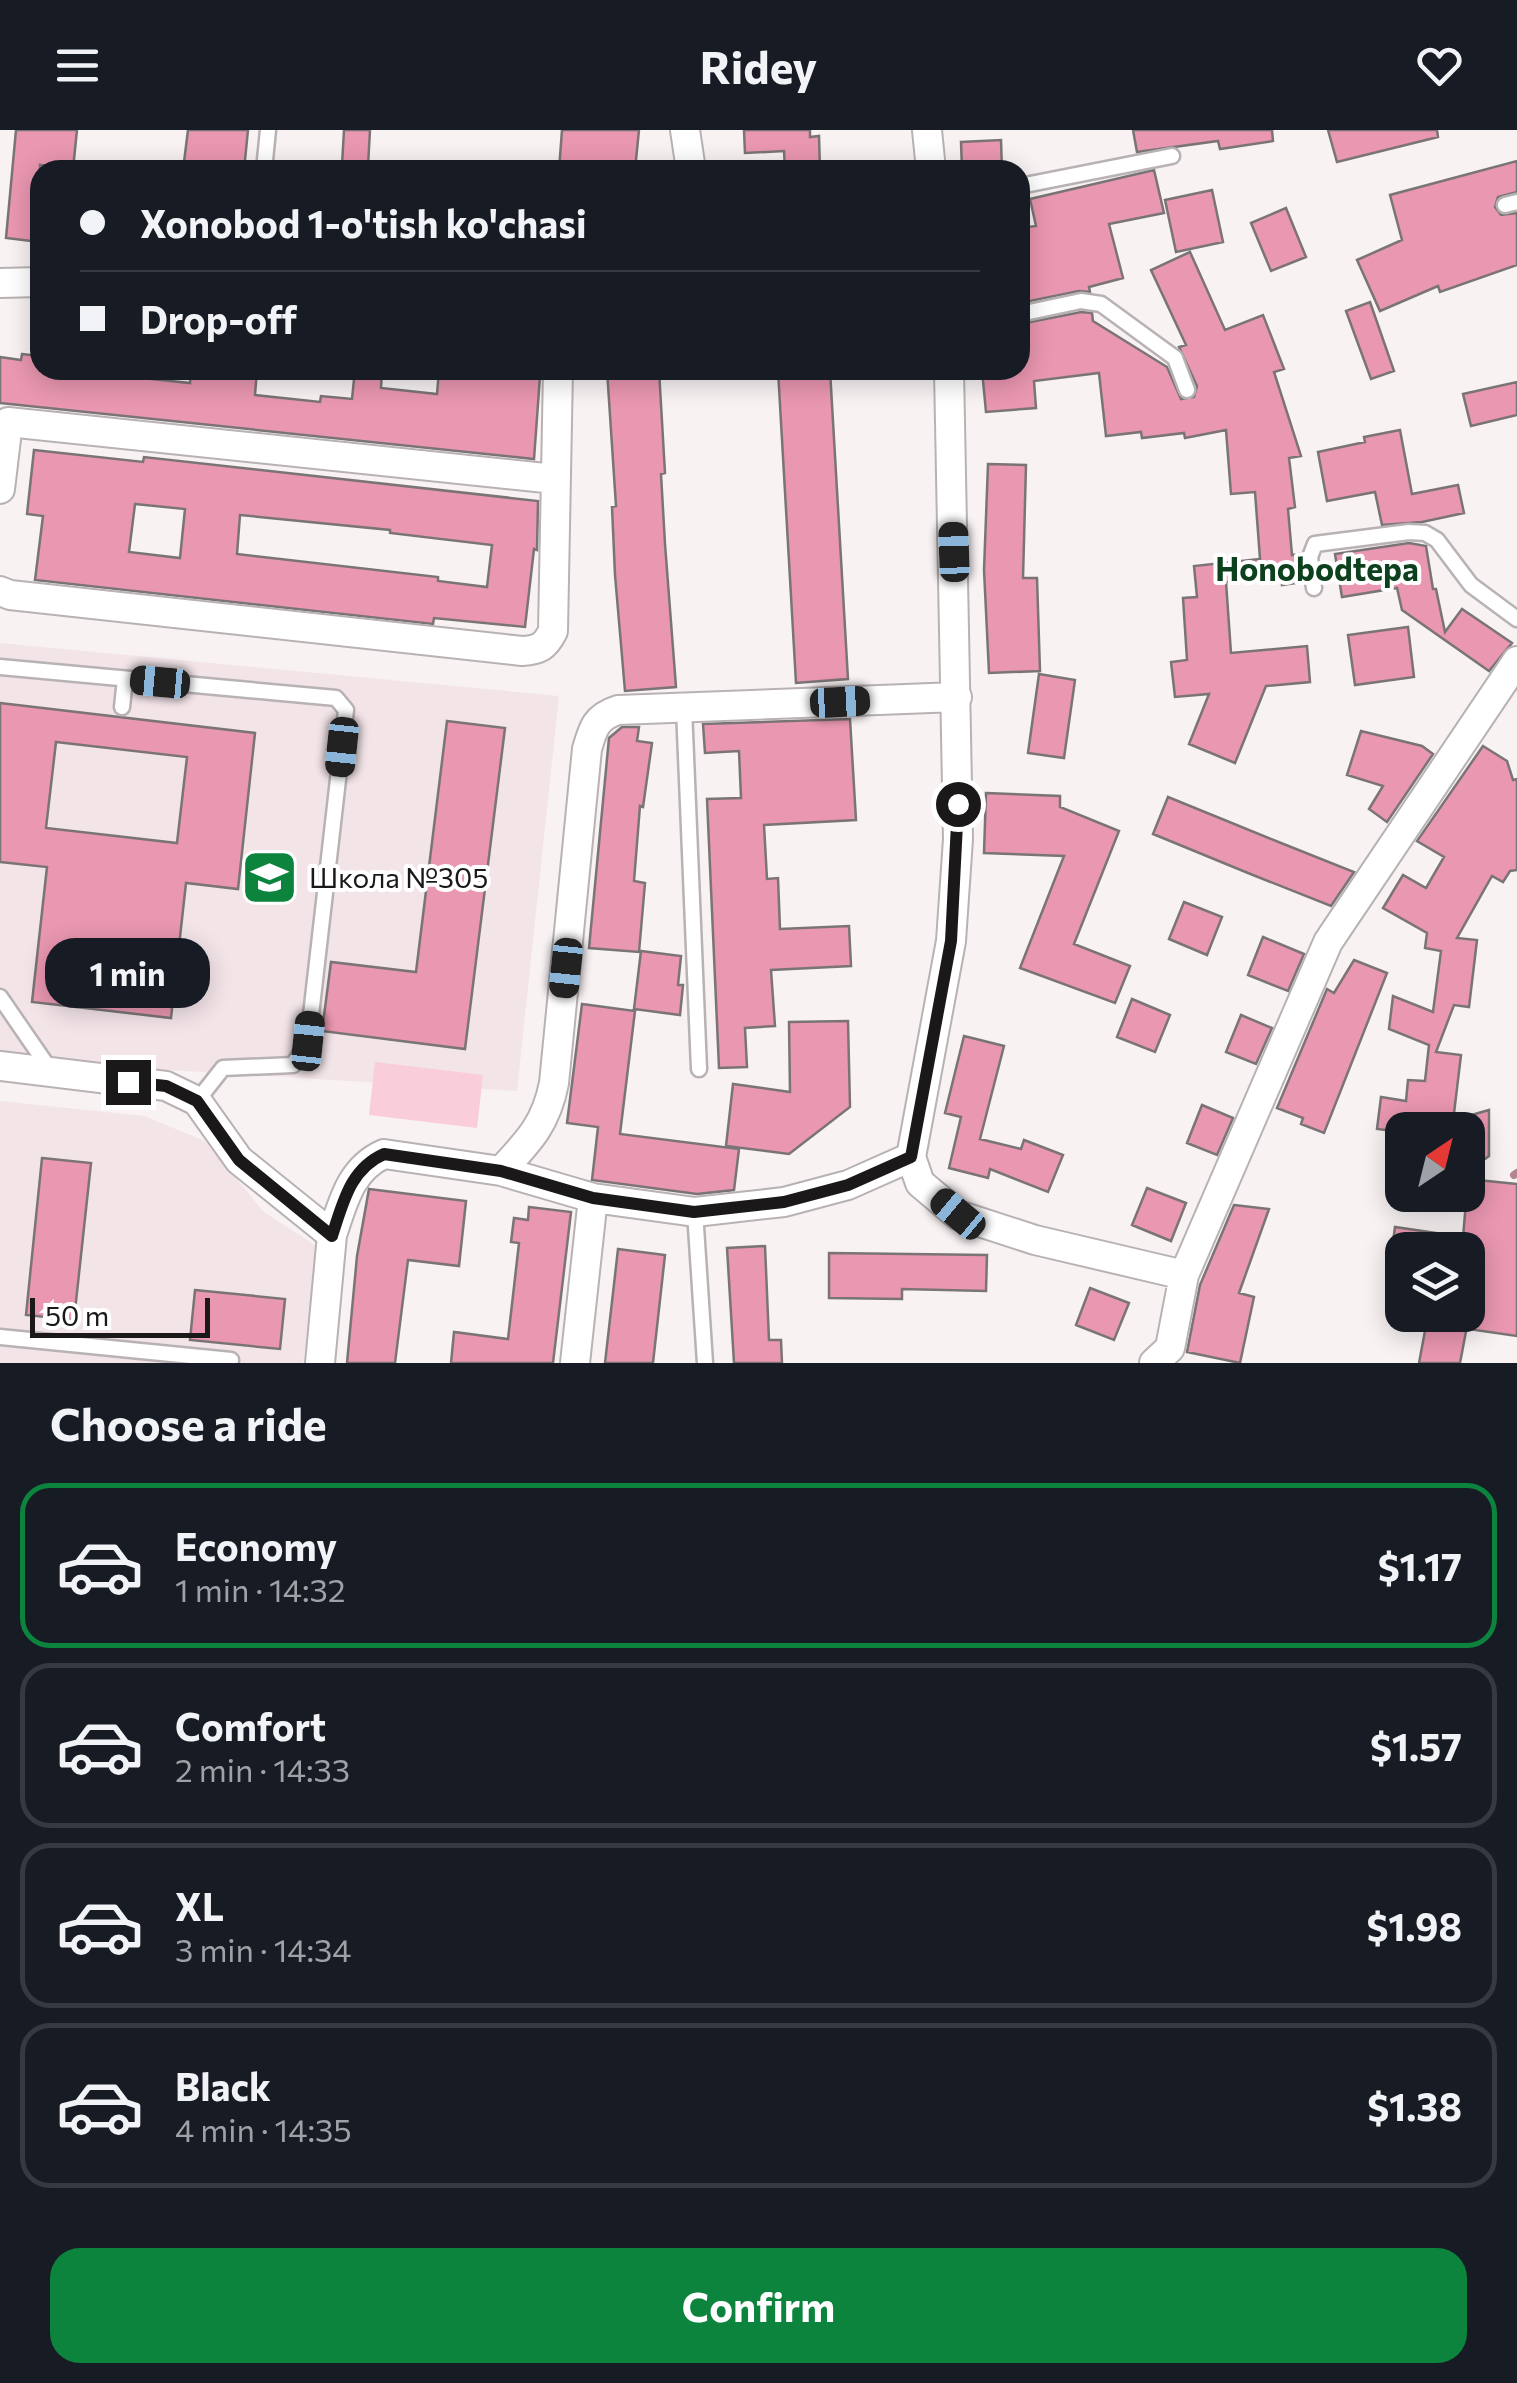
<!DOCTYPE html>
<meta charset="utf-8">
<style>
body{margin:0;font-family:Commissioner,sans-serif;background:#20242c;color:#f1f3f6;height:100vh;display:flex;flex-direction:column;font-size:38px;white-space:nowrap}
*{box-sizing:border-box;margin:0}
p{font-size:32px;color:#9ea1a6}
.icon{flex:none;width:55px;height:55px;fill:none;stroke:currentColor;stroke-width:2;stroke-linecap:round;stroke-linejoin:round}
.map{position:relative;height:1233px;overflow:hidden}
.drawer{display:flex;flex-direction:column;background:#171b24;flex:1}
.drawer>*{flex:none}
.guide{position:absolute;left:30px;top:30px;width:1000px;height:220px;border-radius:30px;box-shadow:0 5px 25px #0003;display:grid;align-content:center;height:220px;padding:0 50px;background:#171b24}
.needle{width:65px;rotate:35deg}
.tools{position:absolute;left:1385px;top:982px;display:grid;gap:20px}
.tools a{display:grid;place-items:center;width:100px;height:100px;border-radius:20px;background:#171b24;box-shadow:0 5px 25px #0003;font-size:50px}
.scale{position:absolute;left:30px;bottom:25px;width:180px;box-sizing:border-box;padding-left:10px;border:5px solid #1a1819;border-top:0;font-size:28px;line-height:35px;white-space:nowrap;color:#1a1819;-webkit-text-stroke:8px #fff;paint-order:stroke}
.end{position:absolute;width:45px;height:45px;margin:-22px;border:12px solid #1a1819;background:#fff;box-shadow:0 0 0 5px #fff}
.from{border-radius:50%}
.bubble{position:absolute;height:70px;border-radius:30px;background:#171b24;box-shadow:0 5px 25px #0003;font-size:32px;font-weight:700;line-height:70px;text-align:center}
.car{position:absolute;width:30px;height:60px;margin:-30px -15px;border-radius:12px;box-shadow:0 0 8px 2px #0007;background:linear-gradient(#222 24%,#8ab4d8 0 40%,#222 0 76%,#8ab4d8 0 86%,#222 0)}
.guide b{display:flex;align-items:center;gap:35px;height:95px;font-size:38px}
.guide b+b{border-top:2px solid #363941}
.guide i{width:25px;height:25px;background:#f1f3f6}
ul{padding:0;list-style:none}
li{display:flex;align-items:center;gap:30px;height:165px;margin:0 20px 15px;padding:0 30px;border:5px solid #363941;border-radius:30px}
li div{flex:1}
li b{display:block;font-size:38px}
li em{font-style:normal;font-weight:700}
li.selected{border-color:#0c843d}
li>.icon{width:90px;height:90px;stroke-width:1.5}
h2{padding:0 50px;font-size:45px;line-height:120px}
.button{display:flex;gap:20px;margin-top:auto;padding:20px 50px}
.button a{flex:1;height:115px;border-radius:30px;background:#0c843d;color:#fff;font-size:40px;font-weight:700;line-height:115px;text-align:center}
header{display:flex;justify-content:space-between;align-items:center;height:130px;padding:0 50px;background:#171b24;font-size:45px;font-weight:700}
.map>svg:first-child{display:block}
</style>
<header><svg class="icon" aria-label="menu" viewBox="0 0 24 24"><path d="M4 6h16M4 12h16M4 18h16"/></svg>Ridey<svg class="icon" aria-label="heart" viewBox="0 0 24 24"><path d="M12 20l-8-8c-3-5 5-10 8-4 3-6 11-1 8 4z"/></svg></header>
<div class="map">
<svg width="1517" height="1233" viewBox="0 0 1517 1233">
<rect width="100%" height="100%" fill="#f8f2f3"/>
<path fill="#f3e4e8" d="M 0,513 L 559,566 L 517,961 L 0,930 Z
M 0,971 L 144,986 L 205,1011 L 264,1082 L 318,1117 L 303,1233 L 0,1233 Z"/>
<path fill="#f9cdd9" d="M 375,932 L 483,945 L 477,998 L 369,985 Z"/>
<g fill="none" stroke-linecap="round" stroke-linejoin="round">
<path stroke="#b48492" stroke-width="8" d="M 1514,1045 L 1517,1043"/>
</g>
<path fill="#ea97b1" stroke="#7a7476" stroke-width="2.5" fill-rule="evenodd" d="M 16,0 L 77,0 L 73,39 L 40,35 L 40,112 L 6,108 Z
M 188,0 L 248,0 L 244,40 L 183,40 Z
M 344,0 L 370,0 L 368,36 L 342,35 Z
M 562,0 L 639,0 L 635,40 L 559,40 Z
M 744,0 L 810,0 L 810,7 L 819,6 L 820,40 L 785,40 L 784,21 L 745,23 Z
M 1133,0 L 1272,0 L 1273,11 L 1220,19 L 1218,11 L 1137,22 Z
M 1328,0 L 1437,0 L 1438,7 L 1337,32 Z
M 1001,10 L 1002,40 L 962,40 L 961,12 Z
M 1517,31 L 1517,62 L 1498,67 L 1495,77 L 1501,85 L 1517,83 L 1517,135 L 1440,162 L 1438,156 L 1380,181 L 1357,130 L 1402,110 L 1390,65 Z
M 1154,40 L 1164,83 L 1109,94 L 1123,148 L 1089,157 L 1090,162 L 1079,161 L 1020,173 L 1020,98 L 1036,96 L 1030,69 Z
M 1212,60 L 1223,112 L 1176,122 L 1165,70 Z
M 1286,78 L 1306,127 L 1271,141 L 1251,93 Z
M 1190,122 L 1225,200 L 1263,185 L 1284,239 L 1274,242 L 1301,326 L 1289,328 L 1295,377 L 1288,379 L 1292,425 L 1300,424 L 1303,452 L 1282,455 L 1281,446 L 1226,452 L 1231,523 L 1307,516 L 1310,552 L 1266,556 L 1235,633 L 1189,614 L 1209,564 L 1175,567 L 1171,532 L 1187,530 L 1183,468 L 1197,467 L 1194,436 L 1260,429 L 1255,362 L 1231,364 L 1226,300 L 1185,308 L 1184,303 L 1142,308 L 1141,302 L 1106,306 L 1099,243 L 1034,251 L 1036,278 L 986,282 L 982,240 L 1020,240 L 1020,194 L 1081,182 L 1092,183 L 1093,191 L 1167,237 L 1181,269 L 1194,267 L 1197,256 L 1179,217 L 1186,215 L 1151,140 Z
M 1370,172 L 1394,241 L 1371,249 L 1346,181 Z
M 22,224 L 40,226 L 40,240 L 124,240 L 123,246 L 190,253 L 191,240 L 257,240 L 255,265 L 320,272 L 321,266 L 352,269 L 355,240 L 382,240 L 381,258 L 437,264 L 439,240 L 486,240 L 540,246 L 534,329 L 0,273 L 0,227 L 21,230 Z
M 607,240 L 659,240 L 665,343 L 661,344 L 665,414 L 676,557 L 625,561 L 615,445 L 612,377 L 616,376 Z
M 778,240 L 830,240 L 848,549 L 796,553 Z
M 1517,252 L 1517,285 L 1471,296 L 1463,264 Z
M 1400,300 L 1412,364 L 1458,355 L 1464,383 L 1422,392 L 1382,395 L 1375,362 L 1327,371 L 1318,322 L 1365,312 L 1364,307 Z
M 34,320 L 143,332 L 144,327 L 538,371 L 537,420 L 534,419 L 525,497 L 434,488 L 433,494 L 35,450 L 43,386 L 27,384 ZM 135,374 L 185,379 L 180,428 L 129,422 ZM 240,385 L 390,400 L 390,403 L 492,415 L 487,457 L 438,451 L 438,447 L 237,424 Z
M 988,334 L 1026,335 L 1023,448 L 1037,448 L 1040,541 L 989,543 L 984,440 Z
M 1409,413 L 1426,416 L 1433,459 L 1436,459 L 1445,502 L 1462,479 L 1512,513 L 1489,541 L 1402,480 L 1397,458 L 1342,467 L 1335,424 Z
M 1408,497 L 1414,547 L 1355,555 L 1348,505 Z
M 1039,544 L 1075,550 L 1064,628 L 1028,623 Z
M 0,573 L 255,603 L 238,759 L 186,753 L 171,888 L 32,872 L 47,737 L 0,732 ZM 56,612 L 187,627 L 177,713 L 46,698 Z
M 850,589 L 856,690 L 764,695 L 767,749 L 778,748 L 780,799 L 849,796 L 851,836 L 771,840 L 775,896 L 745,898 L 747,937 L 719,938 L 707,669 L 741,668 L 739,621 L 705,623 L 703,594 Z
M 447,591 L 505,598 L 465,919 L 322,901 L 331,832 L 416,842 Z
M 622,597 L 639,597 L 637,611 L 652,613 L 643,677 L 640,676 L 634,751 L 645,753 L 639,822 L 589,818 L 609,608 Z
M 1361,601 L 1422,616 L 1433,624 L 1387,692 L 1369,679 L 1383,656 L 1347,645 Z
M 1483,616 L 1507,631 L 1513,650 L 1517,649 L 1517,740 L 1510,741 L 1503,752 L 1492,746 L 1457,808 L 1477,810 L 1469,877 L 1454,875 L 1436,922 L 1461,925 L 1452,1000 L 1402,1002 L 1377,999 L 1381,967 L 1406,971 L 1408,950 L 1425,951 L 1429,915 L 1389,899 L 1393,866 L 1433,882 L 1441,821 L 1425,818 L 1427,803 L 1383,778 L 1403,745 L 1426,758 L 1444,727 L 1417,711 Z
M 986,663 L 1060,666 L 1060,677 L 1119,701 L 1074,814 L 1130,836 L 1115,873 L 1020,838 L 1064,726 L 984,723 Z
M 1168,667 L 1281,713 L 1354,742 L 1331,776 L 1248,743 L 1153,704 Z
M 1184,772 L 1222,787 L 1207,825 L 1169,809 Z
M 1263,807 L 1304,824 L 1288,861 L 1248,845 Z
M 641,821 L 681,826 L 678,855 L 683,855 L 680,885 L 634,879 Z
M 1354,830 L 1387,843 L 1324,1003 L 1301,994 L 1303,988 L 1277,978 L 1327,859 L 1334,863 Z
M 1132,869 L 1170,885 L 1155,922 L 1117,907 Z
M 582,874 L 635,881 L 620,1004 L 739,1019 L 734,1060 L 697,1064 L 592,1050 L 598,997 L 567,993 Z
M 1241,885 L 1272,898 L 1256,934 L 1226,922 Z
M 848,891 L 850,977 L 789,1024 L 726,1016 L 733,954 L 790,962 L 789,892 Z
M 964,906 L 1004,916 L 980,1009 L 1021,1019 L 1024,1010 L 1063,1025 L 1048,1062 L 990,1039 L 988,1048 L 949,1038 L 961,987 L 945,983 Z
M 1202,975 L 1233,988 L 1217,1025 L 1187,1013 Z
M 1489,980 L 1489,1026 L 1468,1041 L 1468,986 Z
M 42,1028 L 91,1033 L 74,1190 L 26,1185 Z
M 1468,1049 L 1517,1054 L 1517,1206 L 1468,1199 L 1468,1191 L 1460,1233 L 1419,1233 L 1428,1185 L 1468,1185 L 1468,1120 L 1392,1120 L 1395,1097 L 1463,1107 Z
M 1147,1058 L 1186,1073 L 1171,1111 L 1132,1095 Z
M 369,1059 L 466,1071 L 459,1136 L 408,1130 L 395,1233 L 347,1233 L 357,1126 Z
M 1234,1075 L 1269,1079 L 1239,1163 L 1254,1167 L 1240,1233 L 1187,1222 L 1200,1155 Z
M 529,1077 L 571,1082 L 553,1233 L 451,1233 L 454,1202 L 508,1209 L 519,1113 L 511,1112 L 514,1088 L 528,1090 Z
M 765,1116 L 769,1210 L 781,1210 L 782,1233 L 734,1233 L 727,1118 Z
M 618,1119 L 665,1125 L 653,1233 L 605,1233 Z
M 829,1123 L 987,1125 L 986,1161 L 902,1159 L 902,1169 L 829,1168 Z
M 1090,1158 L 1129,1173 L 1114,1210 L 1076,1195 Z
M 195,1160 L 285,1169 L 280,1219 L 190,1210 Z"/>
<g fill="none" stroke-linecap="round" stroke-linejoin="round">
<defs>
<path id="service" d="M 264,40 L 268,0
M 1020,56 L 1172,26
M 1505,75 L 1517,72
M 1020,184 L 1081,171 L 1101,174 L 1175,228 L 1187,260
M 1314,458 L 1310,427 L 1315,414 L 1409,402 L 1425,403 L 1437,410 L 1471,455 L 1517,489
M 0,537 L 336,568 L 346,580 L 308,911 L 293,935 L 223,938 L 197,971
M 122,577 L 125,549
M 684,578 L 699,939
M 0,867 L 51,941
M 695,1082 L 705,1233
M 0,1207 L 231,1230"/>
<path id="minor" d="M 685,0 L 691,40
M 927,0 L 931,40
M 0,153 L 40,152
M 949,240 L 958,709 L 951,811 L 911,1027 L 920,1053 L 958,1085 L 1035,1110 L 1184,1145
M 0,359 L 8,292 L 555,349
M 0,461 L 10,465 L 522,521 C 539,520 545,517 553,501 L 558,240
M 0,936 L 166,956 L 197,971 L 239,1030 L 332,1105 L 320,1233
M 501,1041 C 529,1011 546,994 554,953 L 587,619 C 593,598 596,587 618,580 L 957,567
M 332,1105 C 343,1073 350,1039 384,1024 L 501,1041 L 593,1068
M 575,1233 L 593,1068 L 695,1082 L 784,1072 L 848,1055 L 911,1027
M 1154,1233 L 1170,1218 L 1184,1145 L 1328,812 L 1517,531"/>
</defs>
<use href="#service" stroke="#b8b2b4" stroke-width="19"/>
<use href="#minor" stroke="#b8b2b4" stroke-width="32"/>
<use href="#service" stroke="#fff" stroke-width="14"/>
<use href="#minor" stroke="#fff" stroke-width="28"/>
</g>
<g fill="none" stroke-linecap="round" stroke-linejoin="round">
<path stroke="#1a1819" stroke-width="12" d="M 128,952 L 166,956 L 197,971 L 239,1030 L 332,1106 C 343,1073 350,1039 384,1024 L 501,1041 L 593,1068 L 694,1082 L 784,1072 L 848,1055 L 911,1027 L 951,811 L 958,674"/>
</g>
<defs>
<symbol id="school-square" viewBox="-11 -11 22 22"><rect x="-9" y="-9" width="18" height="18" rx="4" fill="#0c843d" stroke="#fff"/><path d="M0-5L7-2L0 1L-7-2ZM-4 1L0 2.5L4 1V4Q0 6-4 4Z" fill="#fff"/></symbol>
</defs>
<g fill-rule="evenodd">
<use href="#school-square" x="238" y="716" width="63" height="63"/>
</g>
<g text-anchor="middle" stroke-width="8" stroke-linejoin="round" paint-order="stroke">
<g font-size="28" fill="#1a1819" stroke="#fff" text-anchor="start">
<text x="309" y="758">Школа №305</text>
</g>
<g font-size="32" font-weight="bold" fill="#0d411e" stroke="#fff">
<text x="1317" y="451">Honobodtepa</text>
</g>
</g>
</svg>
<div class="tools">
<a><svg class="needle" viewBox="-14 -14 28 28"><path d="M0-13l5 13h-10z" fill="#e53935"/><path d="M0 13l5-13h-10z" fill="#9ea1a6"/></svg></a>
<a><svg class="icon" aria-label="layers" viewBox="0 0 24 24"><path d="M12 4l9 5-9 5-9-5zM3 14l9 5 9-5"/></svg></a>
</div>
<div class="scale">50 m</div>
<i class="end from" style="left:958px;top:674px"></i>
<i class="end" style="left:128px;top:952px"></i>
<div class="bubble" style="left:45px;top:808px;width:165px">1 min</div>
<i class="car" style="left:954px;top:422px;rotate:358deg"></i>
<i class="car" style="left:160px;top:552px;rotate:275deg"></i>
<i class="car" style="left:840px;top:572px;rotate:87deg"></i>
<i class="car" style="left:342px;top:617px;rotate:186deg"></i>
<i class="car" style="left:566px;top:838px;rotate:186deg"></i>
<i class="car" style="left:308px;top:911px;rotate:6deg"></i>
<i class="car" style="left:958px;top:1084px;rotate:310deg"></i>
<div class="guide">
<b><i class="from"></i>Xonobod 1-o'tish ko'chasi</b>
<b><i></i>Drop-off</b>
</div>
</div>
<section class="drawer">
<h2>Choose a ride</h2>
<ul>
<li class="selected"><svg class="icon" aria-label="car" viewBox="0 0 24 24"><path d="M5 17H2v-5l4-1 3-4h7l3 4 3 1v5h-3M9 17h6M6 11h13"/><circle cx="7" cy="17" r="2"/><circle cx="17" cy="17" r="2"/></svg><div><b>Economy</b><p>1 min · 14:32</p></div><em>$1.17</em></li>
<li><svg class="icon" aria-label="car" viewBox="0 0 24 24"><path d="M5 17H2v-5l4-1 3-4h7l3 4 3 1v5h-3M9 17h6M6 11h13"/><circle cx="7" cy="17" r="2"/><circle cx="17" cy="17" r="2"/></svg><div><b>Comfort</b><p>2 min · 14:33</p></div><em>$1.57</em></li>
<li><svg class="icon" aria-label="car" viewBox="0 0 24 24"><path d="M5 17H2v-5l4-1 3-4h7l3 4 3 1v5h-3M9 17h6M6 11h13"/><circle cx="7" cy="17" r="2"/><circle cx="17" cy="17" r="2"/></svg><div><b>XL</b><p>3 min · 14:34</p></div><em>$1.98</em></li>
<li><svg class="icon" aria-label="car" viewBox="0 0 24 24"><path d="M5 17H2v-5l4-1 3-4h7l3 4 3 1v5h-3M9 17h6M6 11h13"/><circle cx="7" cy="17" r="2"/><circle cx="17" cy="17" r="2"/></svg><div><b>Black</b><p>4 min · 14:35</p></div><em>$1.38</em></li>
</ul>
<div class="button"><a>Confirm</a></div>
</section>
